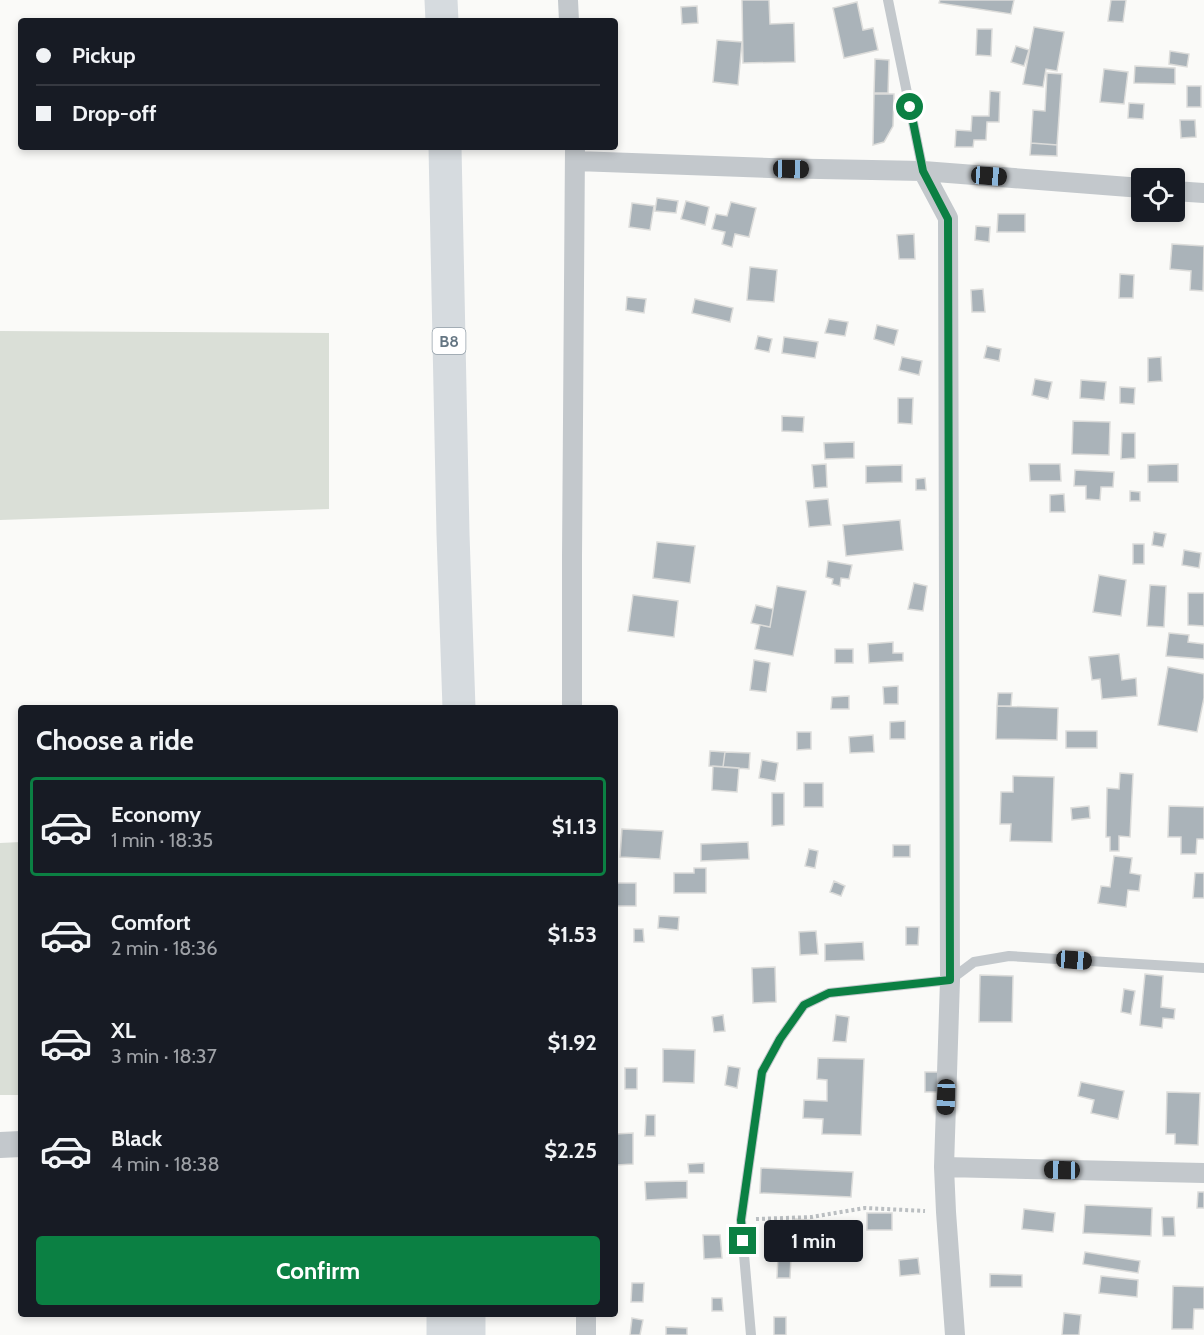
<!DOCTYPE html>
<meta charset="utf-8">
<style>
body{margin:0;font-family:Cabin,sans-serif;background:#20242c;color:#f1f3f6;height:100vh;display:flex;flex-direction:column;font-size:22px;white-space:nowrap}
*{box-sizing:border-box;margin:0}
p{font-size:20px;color:#9ea1a6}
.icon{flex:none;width:33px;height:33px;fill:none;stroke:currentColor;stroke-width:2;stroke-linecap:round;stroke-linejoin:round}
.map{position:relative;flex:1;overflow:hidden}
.drawer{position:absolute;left:18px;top:705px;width:600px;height:612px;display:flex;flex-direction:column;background:#171b24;border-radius:6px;box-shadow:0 3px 9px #0003}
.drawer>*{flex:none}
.guide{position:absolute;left:18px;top:18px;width:600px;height:132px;border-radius:6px;box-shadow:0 3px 9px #0003;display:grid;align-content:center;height:132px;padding:0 18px;background:#171b24}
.tools{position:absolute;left:1131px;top:168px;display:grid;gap:12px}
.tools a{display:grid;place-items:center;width:54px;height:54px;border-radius:6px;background:#171b24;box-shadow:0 3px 9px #0003;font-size:30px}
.end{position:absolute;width:27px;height:27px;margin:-14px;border:8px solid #0b8043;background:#fff;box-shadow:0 0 0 3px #fff}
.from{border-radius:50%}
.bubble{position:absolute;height:42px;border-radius:6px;background:#171b24;box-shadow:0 3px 9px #0003;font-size:20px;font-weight:700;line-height:42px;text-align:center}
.car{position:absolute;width:18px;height:36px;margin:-18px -9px;border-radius:8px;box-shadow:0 0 4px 2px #0007;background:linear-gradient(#222 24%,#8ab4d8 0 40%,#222 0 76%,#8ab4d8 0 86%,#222 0)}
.guide b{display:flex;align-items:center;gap:21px;height:57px;font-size:22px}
.guide b+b{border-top:2px solid #363941}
.guide i{width:15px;height:15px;background:#f1f3f6}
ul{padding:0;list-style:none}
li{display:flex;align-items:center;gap:18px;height:99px;margin:0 12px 9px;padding:0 6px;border:3px solid transparent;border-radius:6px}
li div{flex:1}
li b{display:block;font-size:22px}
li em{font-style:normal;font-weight:700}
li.on{border-color:#0b8043}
li>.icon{width:54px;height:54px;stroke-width:1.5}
h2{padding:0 18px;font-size:27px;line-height:72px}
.button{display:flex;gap:12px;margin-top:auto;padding:12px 18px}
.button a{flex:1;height:69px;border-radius:6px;background:#0b8043;color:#fff;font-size:24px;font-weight:700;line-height:69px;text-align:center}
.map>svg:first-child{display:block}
</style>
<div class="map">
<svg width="1204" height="1335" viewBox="0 0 1204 1335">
<rect width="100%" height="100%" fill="#fafaf8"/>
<path fill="#dadfd7" d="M 0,331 L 329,333 L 329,509 L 0,520 Z
M 21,842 L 21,1095 L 0,1095 L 0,843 Z"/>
<path fill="#aab3b9" stroke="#dcdcda" stroke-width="1.5" d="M 742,0 L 769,0 L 770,24 L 794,23 L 795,62 L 743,63 Z
M 940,0 L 1014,0 L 1011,14 L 939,3 Z
M 1111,0 L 1126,0 L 1123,22 L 1108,21 Z
M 857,2 L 863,30 L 873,28 L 878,50 L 844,58 L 833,8 Z
M 697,6 L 698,23 L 682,24 L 681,7 Z
M 1034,27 L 1064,32 L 1057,71 L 1046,69 L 1043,87 L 1023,84 Z
M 977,29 L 992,29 L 991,56 L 976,55 Z
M 717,40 L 742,42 L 738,85 L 713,82 Z
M 1016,46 L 1029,50 L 1024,66 L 1011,62 Z
M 1170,51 L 1189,54 L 1187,67 L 1169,64 Z
M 875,59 L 889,60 L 888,93 L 874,93 Z
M 1135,66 L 1175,68 L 1175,84 L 1134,83 Z
M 1104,69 L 1128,72 L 1124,104 L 1100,102 Z
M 1047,73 L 1062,74 L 1057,145 L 1031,143 L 1033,110 L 1045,111 Z
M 1187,86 L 1201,86 L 1201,107 L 1187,107 Z
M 990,91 L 1000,92 L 999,122 L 987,122 L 986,140 L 974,140 L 973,147 L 955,147 L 956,130 L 971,131 L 972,116 L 989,116 Z
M 874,94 L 894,94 L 893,126 L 884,142 L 873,145 Z
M 1129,103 L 1144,104 L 1143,119 L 1128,118 Z
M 1180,120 L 1195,120 L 1196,137 L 1181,138 Z
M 1031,143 L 1057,145 L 1057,156 L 1030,155 Z
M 657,198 L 678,201 L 676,213 L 655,211 Z
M 686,201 L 709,207 L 705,225 L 681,219 Z
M 731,202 L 756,208 L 749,237 L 735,234 L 732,247 L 722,244 L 725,232 L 712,229 L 716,214 L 727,216 Z
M 632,203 L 654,206 L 650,230 L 629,227 Z
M 998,214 L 1025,214 L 1025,232 L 997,232 Z
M 976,226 L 990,227 L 989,242 L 975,240 Z
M 914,234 L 915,259 L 899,259 L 897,235 Z
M 1172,244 L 1204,246 L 1203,291 L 1190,290 L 1191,271 L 1170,269 Z
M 750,267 L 777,270 L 774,302 L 747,300 Z
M 1120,274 L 1134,275 L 1133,298 L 1119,298 Z
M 983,289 L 985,312 L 972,312 L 971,290 Z
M 627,297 L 646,299 L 644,313 L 626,310 Z
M 695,299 L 733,308 L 730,322 L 692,313 Z
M 829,319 L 848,322 L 845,336 L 825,333 Z
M 877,325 L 898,330 L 894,345 L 874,339 Z
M 758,336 L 772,339 L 769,352 L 755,349 Z
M 784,337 L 818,342 L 815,358 L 782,353 Z
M 987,346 L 1001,349 L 999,361 L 984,358 Z
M 902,357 L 922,361 L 919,375 L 899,370 Z
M 1161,357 L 1162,381 L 1148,382 L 1148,358 Z
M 1035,379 L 1052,382 L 1048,399 L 1032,395 Z
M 1081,380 L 1106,382 L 1104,400 L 1080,398 Z
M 1120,387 L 1135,388 L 1134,404 L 1120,403 Z
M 898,398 L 913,398 L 912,424 L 898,423 Z
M 782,416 L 804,417 L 803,432 L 782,431 Z
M 1073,421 L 1110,422 L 1109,455 L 1072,454 Z
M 1122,433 L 1135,433 L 1135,458 L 1121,459 Z
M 854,442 L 854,458 L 825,459 L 824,443 Z
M 826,464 L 827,487 L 814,488 L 812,465 Z
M 1029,464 L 1060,464 L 1061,481 L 1030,481 Z
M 1178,464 L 1178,482 L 1148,482 L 1148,465 Z
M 902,465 L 902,482 L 866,483 L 866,466 Z
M 1075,470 L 1114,472 L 1113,487 L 1101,487 L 1100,500 L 1086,499 L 1086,486 L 1074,486 Z
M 925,478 L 926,490 L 916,490 L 916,479 Z
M 1130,491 L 1140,492 L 1140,501 L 1130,501 Z
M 1064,494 L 1065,512 L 1050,512 L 1050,495 Z
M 828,499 L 831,525 L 809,527 L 806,501 Z
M 900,520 L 903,550 L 846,556 L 843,525 Z
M 1154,532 L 1166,534 L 1163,547 L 1152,545 Z
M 657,542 L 695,546 L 690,583 L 653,578 Z
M 1133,544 L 1144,544 L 1144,564 L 1133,564 Z
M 1184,550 L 1201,553 L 1199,568 L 1182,565 Z
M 828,561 L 852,565 L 849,579 L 841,578 L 840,586 L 832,584 L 833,579 L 826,577 Z
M 1099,575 L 1126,580 L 1121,616 L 1093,612 Z
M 914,583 L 927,586 L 923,611 L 908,609 Z
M 1150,585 L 1166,586 L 1164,627 L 1147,626 Z
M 777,586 L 806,591 L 793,656 L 755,649 L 760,625 L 770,627 Z
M 1188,593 L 1204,593 L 1204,626 L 1188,625 Z
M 633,595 L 678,601 L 674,637 L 628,631 Z
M 756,605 L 773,609 L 770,627 L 751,623 Z
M 1169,633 L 1189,635 L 1188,642 L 1204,644 L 1204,659 L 1166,656 Z
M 893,642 L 893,653 L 903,653 L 903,661 L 869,663 L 868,644 Z
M 835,649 L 853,649 L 853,663 L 835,663 Z
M 1119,654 L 1122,680 L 1136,678 L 1137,696 L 1102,699 L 1100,679 L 1092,680 L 1089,657 Z
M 754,660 L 770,663 L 766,692 L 750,690 Z
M 1168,667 L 1204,674 L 1204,698 L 1197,732 L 1158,725 Z
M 898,686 L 898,704 L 884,704 L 883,687 Z
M 998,693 L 1012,693 L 1011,706 L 997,706 Z
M 849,696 L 849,709 L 831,709 L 832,697 Z
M 997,706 L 1058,708 L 1057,740 L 996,739 Z
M 905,721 L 905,739 L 890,739 L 890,722 Z
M 1066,731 L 1097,731 L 1097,748 L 1066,748 Z
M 797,732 L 811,732 L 811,749 L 797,750 Z
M 873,735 L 874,752 L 850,753 L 849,737 Z
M 710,751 L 725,752 L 723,767 L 709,766 Z
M 725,752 L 750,753 L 749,769 L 723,767 Z
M 762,760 L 778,763 L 775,781 L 759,778 Z
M 713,766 L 739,768 L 737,792 L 712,790 Z
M 1120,773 L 1133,774 L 1130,837 L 1119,836 L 1119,851 L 1110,851 L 1110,837 L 1106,837 L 1107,788 L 1119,789 Z
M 1013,776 L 1054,777 L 1052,842 L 1010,841 L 1011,824 L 1000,824 L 1001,792 L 1013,792 Z
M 804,783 L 823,783 L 823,807 L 804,807 Z
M 772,793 L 784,793 L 784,825 L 772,826 Z
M 1089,806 L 1090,818 L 1072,820 L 1071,808 Z
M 1169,806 L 1204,807 L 1204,839 L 1197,839 L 1196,854 L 1181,854 L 1181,837 L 1168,837 Z
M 622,829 L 663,831 L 660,859 L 620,857 Z
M 748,842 L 749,859 L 701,861 L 701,844 Z
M 893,845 L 910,845 L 910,857 L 893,857 Z
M 809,849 L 818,851 L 815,868 L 805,866 Z
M 1114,856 L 1132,858 L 1130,873 L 1141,875 L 1139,891 L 1128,890 L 1126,907 L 1098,903 L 1101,886 L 1110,887 Z
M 694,868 L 706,868 L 706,893 L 674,893 L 674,873 L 694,873 Z
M 1195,873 L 1204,873 L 1204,898 L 1193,898 Z
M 834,881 L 845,886 L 841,896 L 830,892 Z
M 617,883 L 636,883 L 636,906 L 617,906 Z
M 659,916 L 679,917 L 678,930 L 658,928 Z
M 906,927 L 919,927 L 918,945 L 906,945 Z
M 634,929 L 643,929 L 644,942 L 634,942 Z
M 816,931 L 818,954 L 800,955 L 799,932 Z
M 863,942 L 864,960 L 825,961 L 825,944 Z
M 775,967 L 776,1002 L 753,1003 L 752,968 Z
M 1145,974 L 1163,976 L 1161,1007 L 1175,1009 L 1174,1019 L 1163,1018 L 1162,1028 L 1140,1025 Z
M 980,975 L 1013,976 L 1012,1022 L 979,1022 Z
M 1124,989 L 1135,991 L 1131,1014 L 1121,1012 Z
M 723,1015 L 725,1031 L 714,1032 L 712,1017 Z
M 836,1015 L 849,1017 L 846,1042 L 833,1041 Z
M 663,1049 L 695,1050 L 694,1083 L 663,1082 Z
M 818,1058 L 864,1059 L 861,1135 L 822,1134 L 823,1119 L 803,1118 L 804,1100 L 827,1101 L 827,1080 L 817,1079 Z
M 728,1066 L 740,1068 L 737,1088 L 725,1085 Z
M 625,1068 L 637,1068 L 637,1089 L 625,1089 Z
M 925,1072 L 939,1072 L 939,1092 L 925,1092 Z
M 1081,1082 L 1124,1091 L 1118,1119 L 1091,1113 L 1094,1100 L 1078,1096 Z
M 1167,1092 L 1200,1093 L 1198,1145 L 1175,1144 L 1175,1134 L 1166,1134 Z
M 646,1115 L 655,1115 L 655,1136 L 645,1136 Z
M 633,1133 L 633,1164 L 617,1165 L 616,1134 Z
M 704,1163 L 704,1173 L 689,1173 L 688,1164 Z
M 761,1168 L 853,1172 L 851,1197 L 760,1193 Z
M 687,1181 L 687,1198 L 646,1200 L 645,1182 Z
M 1198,1192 L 1204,1192 L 1204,1208 L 1197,1208 Z
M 1085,1205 L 1152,1208 L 1151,1236 L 1083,1233 Z
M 1024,1209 L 1055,1213 L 1053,1232 L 1022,1229 Z
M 867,1213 L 892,1213 L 892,1230 L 867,1230 Z
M 1162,1217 L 1174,1217 L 1175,1236 L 1163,1236 Z
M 795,1219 L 819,1221 L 817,1242 L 794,1240 Z
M 842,1226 L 860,1227 L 860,1242 L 841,1241 Z
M 703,1235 L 720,1235 L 722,1258 L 704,1259 Z
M 1085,1252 L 1140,1261 L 1138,1273 L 1083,1264 Z
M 778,1255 L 791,1256 L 790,1278 L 777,1278 Z
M 918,1258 L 920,1274 L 900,1276 L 899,1260 Z
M 990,1274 L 1022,1275 L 1022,1287 L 990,1287 Z
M 1101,1276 L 1138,1280 L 1137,1297 L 1099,1293 Z
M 632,1283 L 644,1283 L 643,1302 L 631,1302 Z
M 1173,1286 L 1204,1287 L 1204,1309 L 1194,1309 L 1193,1329 L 1172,1329 Z
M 712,1298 L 722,1298 L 723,1311 L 712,1311 Z
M 1064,1313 L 1081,1315 L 1079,1335 L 1062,1335 Z
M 774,1317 L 786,1317 L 786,1335 L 774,1335 Z
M 632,1318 L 643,1320 L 640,1335 L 630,1335 Z
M 666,1327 L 687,1328 L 687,1335 L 666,1335 Z"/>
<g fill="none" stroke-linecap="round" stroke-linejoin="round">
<path stroke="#bbbfc2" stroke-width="4" stroke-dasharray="3 3" stroke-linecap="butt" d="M 756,1219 L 812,1217 L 865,1208 L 925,1211"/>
<path stroke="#c3c8cc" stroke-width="10" d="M 888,0 L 923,171
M 751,1335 L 741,1220 L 762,1072 L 780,1039 L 804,1005 L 829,993 L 950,980 L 974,962 L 1009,956 L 1204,968"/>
<path stroke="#c3c8cc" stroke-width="20" d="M 568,0 L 569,21
M 576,161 L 769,168 L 923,171 L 1142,188
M 923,171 L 948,218 L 950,980 L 944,1167 L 946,1212 L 955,1335
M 1174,191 L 1204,193
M 572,708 L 572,558 L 575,147
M 944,1167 L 1204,1173
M 586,1314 L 586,1335"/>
<path stroke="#c3c8cc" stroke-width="26" d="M 0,1145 L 21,1144"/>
<path stroke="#d6dbdf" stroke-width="33" d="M 441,0 L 442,21
M 445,147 L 453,534 L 459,708
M 443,1314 L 443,1335
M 469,1335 L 469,1314"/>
</g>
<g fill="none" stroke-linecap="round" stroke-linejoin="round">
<path stroke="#0b8043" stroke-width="8" d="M 743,1241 L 741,1220 L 762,1072 L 780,1039 L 804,1005 L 829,993 L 950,980 L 948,219 L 923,171 L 910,107"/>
</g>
<g text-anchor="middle" stroke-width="6" stroke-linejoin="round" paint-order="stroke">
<rect fill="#fff" stroke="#939fa8" stroke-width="1.5" x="432.5" y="328" width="33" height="26" rx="4.5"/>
<g font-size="16" font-weight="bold" fill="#657683">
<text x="449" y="347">B8</text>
</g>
</g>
</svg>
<div class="tools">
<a><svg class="icon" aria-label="locate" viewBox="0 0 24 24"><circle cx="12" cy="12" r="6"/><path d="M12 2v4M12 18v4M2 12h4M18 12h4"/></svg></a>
</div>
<i class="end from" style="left:910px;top:107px"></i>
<i class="end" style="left:743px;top:1241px"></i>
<div class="bubble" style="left:764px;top:1220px;width:99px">1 min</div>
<i class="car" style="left:791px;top:169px;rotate:91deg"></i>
<i class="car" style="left:989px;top:176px;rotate:94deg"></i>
<i class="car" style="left:1074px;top:960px;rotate:94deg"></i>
<i class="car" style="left:946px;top:1097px;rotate:182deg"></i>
<i class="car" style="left:1062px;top:1170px;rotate:271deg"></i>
<div class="guide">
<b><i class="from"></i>Pickup</b>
<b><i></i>Drop-off</b>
</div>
<section class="drawer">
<h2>Choose a ride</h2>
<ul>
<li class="on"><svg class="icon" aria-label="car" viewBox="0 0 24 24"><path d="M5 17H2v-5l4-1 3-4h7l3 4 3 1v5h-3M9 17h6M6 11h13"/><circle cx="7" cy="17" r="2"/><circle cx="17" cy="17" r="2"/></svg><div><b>Economy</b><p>1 min · 18:35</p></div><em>$1.13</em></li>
<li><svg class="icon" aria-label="car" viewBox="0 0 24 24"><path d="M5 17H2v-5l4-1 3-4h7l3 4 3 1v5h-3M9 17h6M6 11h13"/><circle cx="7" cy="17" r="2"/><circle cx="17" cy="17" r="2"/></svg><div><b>Comfort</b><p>2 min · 18:36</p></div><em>$1.53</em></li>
<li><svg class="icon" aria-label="car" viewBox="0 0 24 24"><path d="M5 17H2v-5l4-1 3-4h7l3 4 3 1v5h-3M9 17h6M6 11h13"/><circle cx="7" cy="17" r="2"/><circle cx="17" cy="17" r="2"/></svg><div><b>XL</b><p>3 min · 18:37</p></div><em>$1.92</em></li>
<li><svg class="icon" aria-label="car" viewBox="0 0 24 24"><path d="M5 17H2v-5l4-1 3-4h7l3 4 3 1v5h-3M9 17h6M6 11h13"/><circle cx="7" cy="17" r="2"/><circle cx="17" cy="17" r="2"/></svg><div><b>Black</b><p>4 min · 18:38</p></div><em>$2.25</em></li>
</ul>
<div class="button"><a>Confirm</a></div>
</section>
</div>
